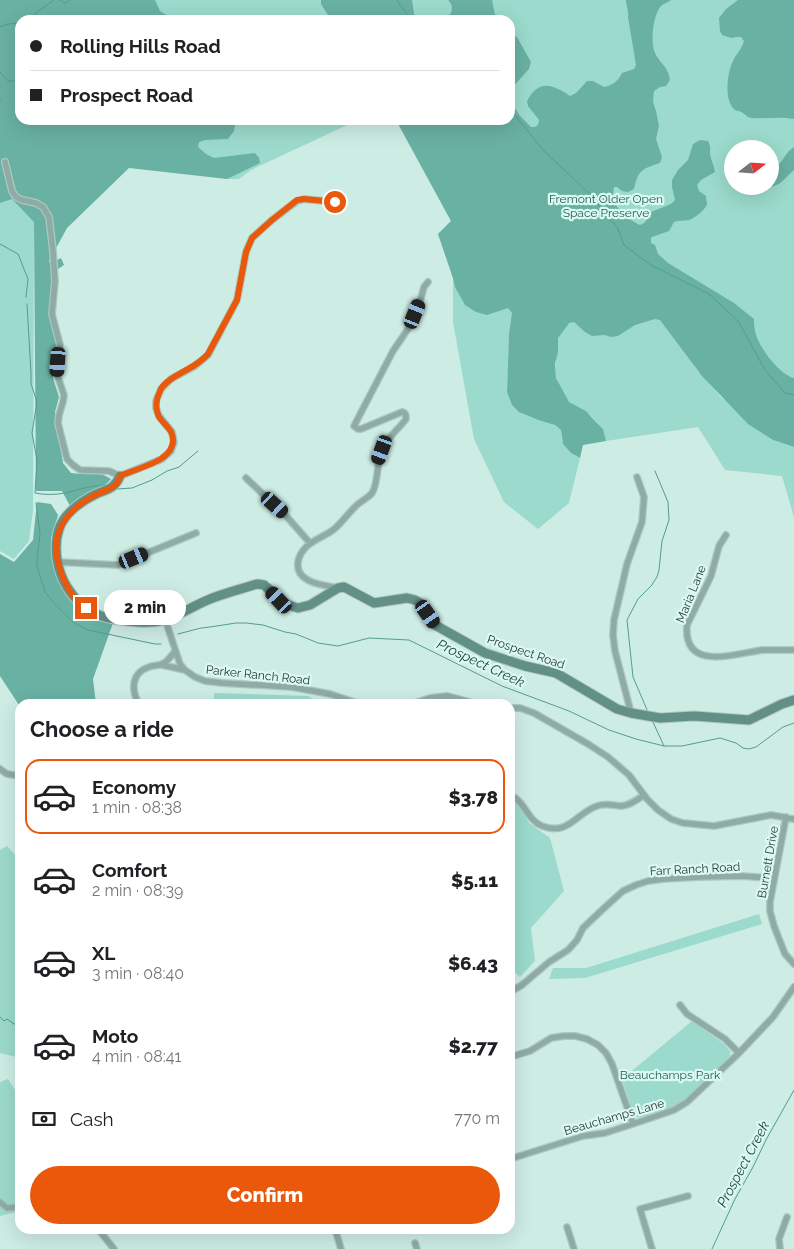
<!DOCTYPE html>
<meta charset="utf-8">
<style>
body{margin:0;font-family:Raleway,sans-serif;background:#f6f6f6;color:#202124;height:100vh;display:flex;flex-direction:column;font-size:19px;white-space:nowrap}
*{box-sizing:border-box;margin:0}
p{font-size:16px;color:#757577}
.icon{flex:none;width:28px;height:28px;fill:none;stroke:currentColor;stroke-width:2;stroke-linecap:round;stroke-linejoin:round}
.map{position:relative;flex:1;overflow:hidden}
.side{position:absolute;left:15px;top:699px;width:500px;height:535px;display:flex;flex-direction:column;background:#fff;border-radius:15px;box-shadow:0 5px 20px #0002}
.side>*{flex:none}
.banner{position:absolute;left:15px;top:15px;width:500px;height:110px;border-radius:15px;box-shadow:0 5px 20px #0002;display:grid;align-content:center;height:110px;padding:0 15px;background:#fff}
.needle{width:32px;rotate:73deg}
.fabs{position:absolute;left:724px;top:140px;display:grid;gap:10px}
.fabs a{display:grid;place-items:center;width:55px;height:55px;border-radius:50%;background:#fff;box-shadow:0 5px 20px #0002;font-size:25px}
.end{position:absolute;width:22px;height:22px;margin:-11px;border:6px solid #ea580c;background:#fff;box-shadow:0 0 0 2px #fff}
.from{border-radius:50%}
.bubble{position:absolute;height:35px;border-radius:18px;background:#fff;box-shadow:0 5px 20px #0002;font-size:16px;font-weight:800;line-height:35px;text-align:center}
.car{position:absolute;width:15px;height:30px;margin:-15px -8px;border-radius:6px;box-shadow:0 0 4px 1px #0007;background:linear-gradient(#222 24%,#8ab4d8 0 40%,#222 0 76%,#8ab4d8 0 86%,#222 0)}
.banner b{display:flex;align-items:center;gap:18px;height:48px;font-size:19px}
.banner b+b{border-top:1px solid #e0e0e0}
.banner i{width:12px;height:12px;background:#202124}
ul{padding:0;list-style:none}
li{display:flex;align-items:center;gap:15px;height:75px;margin:0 10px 8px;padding:0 5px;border:2px solid transparent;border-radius:15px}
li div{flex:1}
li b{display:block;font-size:19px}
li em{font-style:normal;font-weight:800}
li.on{border-color:#ea580c}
li>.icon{width:45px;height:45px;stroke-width:1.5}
h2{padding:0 15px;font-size:22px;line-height:60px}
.pay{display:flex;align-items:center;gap:12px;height:55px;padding:0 15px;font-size:19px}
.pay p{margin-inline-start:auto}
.action{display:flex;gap:10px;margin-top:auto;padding:10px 15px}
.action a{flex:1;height:58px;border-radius:30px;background:#ea580c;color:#fff;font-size:20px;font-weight:800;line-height:58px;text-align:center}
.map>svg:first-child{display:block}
</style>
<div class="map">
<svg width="794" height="1249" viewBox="0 0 794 1249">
<rect width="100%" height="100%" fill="#cdece4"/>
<path fill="#9bdacc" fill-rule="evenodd" d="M 0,0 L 794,0 L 794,378 C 780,374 762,351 757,337 L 695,367 L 721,397 L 773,440 L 794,447 L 794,517 L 782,476 L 725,470 L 698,427 L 606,441 C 603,429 595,418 584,410 C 580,407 575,406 570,403 C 566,399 557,382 556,376 C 554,364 558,350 558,338 L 511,319 L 509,333 L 507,392 L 541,421 L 555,425 L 561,430 L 563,444 L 571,453 L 580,458 L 569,503 L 538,529 L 504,502 L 474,439 L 453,322 L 453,278 L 438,234 L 451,221 L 396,120 L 510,120 L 510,20 L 20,20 L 20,120 L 34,222 L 33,510 L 29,541 L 14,559 L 0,551 ZM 732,149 L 770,149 L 770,186 L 732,186 Z
M 143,120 L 358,120 L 251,170 L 239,179 L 227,179 Z
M 214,693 L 308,696 L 321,704 L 214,704 Z
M 510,801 L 520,805 L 529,823 L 550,838 L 564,891 L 531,928 L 535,961 L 520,977 L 510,968 Z
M 7,846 L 20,860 L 20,1058 L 0,1053 L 0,850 Z
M 759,914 L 762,924 L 585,978 L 549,979 L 553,968 L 586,968 Z
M 692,1021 L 724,1044 L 731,1052 L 730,1056 C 714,1072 696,1093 677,1104 C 671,1109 663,1111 655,1113 C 649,1115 643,1118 636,1117 L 633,1113 L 622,1079 Z
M 8,1079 L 20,1098 L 20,1211 L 0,1216 L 0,1082 Z"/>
<path fill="#69b1a3" d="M 0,0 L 155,0 L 160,11 L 174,20 L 20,20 L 20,120 L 219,120 L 232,123 L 235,125 L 234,131 L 228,139 L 205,140 L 199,142 L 198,147 L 206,154 L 214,158 L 255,153 L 259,158 L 260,163 L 227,179 L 129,168 L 67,228 L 49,261 L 51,263 L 61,258 L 64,265 L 55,271 L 51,314 L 58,346 L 54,361 L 53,378 L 59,397 L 55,412 L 63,463 L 71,473 L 81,474 L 100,473 L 111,479 L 102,488 L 87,494 L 70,506 L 62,491 L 36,491 L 34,222 L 12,199 L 0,203 Z
M 321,0 L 412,0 L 415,20 L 331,20 L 321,4 Z
M 448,0 L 492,0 L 496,20 L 445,20 C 452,14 455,7 448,0 Z
M 626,0 L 671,0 C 669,2 663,4 661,6 C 653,15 650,42 655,53 C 661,65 668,66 670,80 L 666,86 L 660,87 L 654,91 L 653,102 L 656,111 L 659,126 L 656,139 L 662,157 L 660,163 C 642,169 638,170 634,189 L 628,192 L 622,191 L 617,187 L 614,187 C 614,188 613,195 613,196 C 614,209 629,220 640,225 C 647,223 647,218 651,212 L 671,204 L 675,200 L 672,187 L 672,180 L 678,170 L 688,160 L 693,144 L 700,140 L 708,141 C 711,147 710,149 710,154 C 711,160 714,166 715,172 L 701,180 L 697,185 L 699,191 L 706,196 C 706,199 707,202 707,204 C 706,209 694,219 689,220 C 684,221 679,220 674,222 L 669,231 L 652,237 L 651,238 L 651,243 L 655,245 L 658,254 L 668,263 L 734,303 L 754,319 C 754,323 754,327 755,331 C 758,346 779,374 794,378 L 794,447 L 773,440 L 748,424 L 702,376 L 660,320 L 655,319 L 635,325 L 618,336 L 611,337 L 605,335 L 592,336 L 585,332 L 574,322 L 569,323 L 567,326 L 558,338 L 558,352 L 555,364 L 556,378 L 569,402 L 586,411 L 595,421 L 603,429 L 606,441 L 583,445 L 580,458 L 571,453 L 563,444 L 561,430 L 555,425 L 541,421 L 519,412 L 512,405 L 507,392 L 509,333 L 512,313 L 508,308 L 487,315 L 476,312 L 465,305 L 455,287 L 453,278 L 438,234 L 451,221 L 396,120 L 510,120 L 510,100 L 520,116 L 531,127 L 535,127 L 538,125 L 539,120 L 528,106 L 527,101 C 539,79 552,84 570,96 L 576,93 L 587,81 L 593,81 L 604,87 C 612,85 618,82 622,73 L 634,69 L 636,65 L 628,17 C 629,11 626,6 626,0 Z
M 738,0 L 794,0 L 794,119 C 780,116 765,119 751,118 C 746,117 746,114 741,112 C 738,110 737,112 734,109 C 724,100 727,73 733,61 C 736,54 742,49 744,41 L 741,37 L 736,37 L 731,38 L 722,35 L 720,31 L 719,18 L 726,9 Z
M 510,33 L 517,37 L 531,62 L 529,69 L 510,90 Z
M 794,147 L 794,170 C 783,179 780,189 763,186 L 770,186 L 770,169 C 782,167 784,153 794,147 Z
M 37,502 L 51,504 L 58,515 L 51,539 L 54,563 L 75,605 L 113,623 L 93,679 L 96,704 L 20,704 L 20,708 L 19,705 L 0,676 L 0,554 L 14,562 L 33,540 Z"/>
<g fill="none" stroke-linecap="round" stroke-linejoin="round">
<path stroke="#549c8e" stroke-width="1" d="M 60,0 L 65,3 L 71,0
M 397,0 L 411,20
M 26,20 L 54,0
M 0,27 L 8,24 L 20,23
M 0,72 L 8,81 L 20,81
M 0,101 L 1,100
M 510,108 L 518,119 L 543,150 L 593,197 L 605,215 L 616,225
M 617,227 L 624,245 L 649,264 L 709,294 L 738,321 L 765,370 L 785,393 L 794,395
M 0,244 L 18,254 L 28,279 L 26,297
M 27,304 L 31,373 L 31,384 L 37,402 L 32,433 L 37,460 L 35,493 C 51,496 65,494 80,489 C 88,487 97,486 105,485
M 117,489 L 132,488 L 152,480 L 167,471 L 179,467 L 198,451
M 36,503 L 40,534 L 37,559 L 37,566 L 45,592 L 55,604 L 74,623 L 88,630 L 155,644 L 161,644
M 178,634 L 201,628 L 210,627 L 236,623 L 246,623 L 263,625 L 285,632 L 296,634 L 318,643 L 338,646 L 369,638 L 409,640 L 502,686 L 569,711 L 609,730 L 636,739 L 664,746 L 682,746 L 720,738 L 736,743 L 743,748 L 749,749 L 756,747 L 783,727 L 794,723
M 648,712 L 633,677 L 627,620 L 638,599 L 651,586 L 657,577 L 659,570 L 662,541 L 669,520 L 668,502 L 655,471
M 652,720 L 664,746
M 0,1017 L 4,1021 L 7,1019 L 20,1028
M 244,1229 L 246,1232
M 712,1249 L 735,1199 L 753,1167 L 767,1138 L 794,1090"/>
<defs>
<path id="street" d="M 5,162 L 12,191 L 16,197 L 22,200 L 36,203 L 43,207 L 49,217 L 53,251 L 55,281 L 52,314 L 60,345 L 57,374 L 64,395 L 63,402 L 59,415 L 58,423 L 67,459 L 73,465 L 80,470 L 109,471 L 120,476 L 162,459 L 171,451 L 174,442 L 172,432 L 159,416 L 156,408 L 156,401 L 161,389 L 171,379 L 195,366 L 208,355 L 237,300 L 246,252 L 252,238 L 272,220 L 297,201 L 304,199 L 335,202
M 246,478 L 287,517 L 310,543
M 726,535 L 719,546 L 711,576 L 687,625 C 683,673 736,653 763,650 C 773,650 784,650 794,650
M 57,562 L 118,565 L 196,533
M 338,588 C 323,585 295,583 298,562 C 299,555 302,551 307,546 C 315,539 325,536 333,530 C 342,523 349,512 357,505 C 361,501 368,498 372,493 C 378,485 377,463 381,452 C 386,438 398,430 406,419 C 406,415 406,413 402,412 L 361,429 L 358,429 L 354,426 L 393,351 L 408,329 L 421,298 L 424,287 L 428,282
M 165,619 L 180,664 L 185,670 L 195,677 L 205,681 L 222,683 L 292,687 L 330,694 L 360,704
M 162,665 L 185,670
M 139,704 C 131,690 131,673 149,667 C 154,665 160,666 164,663 C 169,660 172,655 175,651
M 412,704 L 430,698 L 447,696 L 478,704
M 510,708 L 520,708 L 534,713 L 588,744 L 608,757 L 629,775 L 647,799 L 658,810 L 671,819 L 683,823 L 714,826 L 771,815 L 794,819
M 631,713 L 615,651 L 613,635 L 614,620 L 627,564 L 642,522 L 644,497 L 637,477
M 0,769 L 7,774 L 20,776
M 510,795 C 526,802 527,820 542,826 C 569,836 576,813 597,806 C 605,803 612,805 620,806 C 629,806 637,800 644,795
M 786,817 L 770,902 L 770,911 L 774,926 L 785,954 L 794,964
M 510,992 L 522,985 L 549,962 L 568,950 L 577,940 L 583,928 L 603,909 L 623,891 L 636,885 L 648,881 L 663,879 L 699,877 L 740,876 L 774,878
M 680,1005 L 687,1014 L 725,1039 L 739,1053
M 510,1057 L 530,1051 L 551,1038 L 564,1036 L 575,1036 L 587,1039 L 598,1045 L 606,1053 L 612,1064 L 633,1124
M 510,1159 L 583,1136 L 605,1133 L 633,1124 L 674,1110 L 687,1102 L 739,1053 L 773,1017 L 794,987
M 0,1202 L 7,1208 L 20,1207
M 567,1227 L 574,1249
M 98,1229 L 114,1249
M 335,1229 L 341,1249
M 415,1243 L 417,1249
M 652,1249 L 640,1209 L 688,1196
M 780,1249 L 779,1239 L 787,1217"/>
<path id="secondary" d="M 120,476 C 114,490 106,489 94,495 C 80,502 64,514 59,529 C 53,547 57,571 67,587 C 74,598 82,608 94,613 C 110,621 148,625 165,620 C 180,615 195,605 210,599 C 225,593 241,589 257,584 L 264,585 L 272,592 L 279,599 L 288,605 L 298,608 L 310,605 L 338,588 L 344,587 L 374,603 L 407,598 L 415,600 L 420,603 L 435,625 L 485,653 L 525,666 L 556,673 L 617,709 L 631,713 L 660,718 L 694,716 L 749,720 L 782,704 L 794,700"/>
</defs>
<use href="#street" stroke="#adc8c1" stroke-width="8"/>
<use href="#secondary" stroke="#adc8c1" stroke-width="11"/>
<use href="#street" stroke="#8eaca5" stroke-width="5.5"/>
<use href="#secondary" stroke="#629086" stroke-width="9"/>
</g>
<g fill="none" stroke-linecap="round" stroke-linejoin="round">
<path stroke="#ea580c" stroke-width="6" d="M 86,608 C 71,597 64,583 59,566 C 49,534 66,511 93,496 C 100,492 112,490 117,483 C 119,481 119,478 120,476 C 131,471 153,465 162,458 C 171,452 176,442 171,432 C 168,426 162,422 159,417 C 155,409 156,399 160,391 C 166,376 195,370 208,354 L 237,300 L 246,252 L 252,238 L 272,220 L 297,200 L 304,199 L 335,202"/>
</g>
<g text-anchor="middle" stroke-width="4.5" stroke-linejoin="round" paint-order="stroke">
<g font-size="12" fill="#235f54" stroke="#daf9f2">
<text x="606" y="203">Fremont Older Open<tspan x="606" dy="14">Space Preserve</tspan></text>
<text x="670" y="1079">Beauchamps Park</text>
</g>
<g font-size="12" fill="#2d3a37" stroke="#daf9f2">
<text transform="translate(691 594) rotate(-68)" y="4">Maria Lane</text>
<text transform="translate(526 652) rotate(19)" y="4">Prospect Road</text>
<text transform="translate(258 675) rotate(6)" y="4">Parker Ranch Road</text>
<text transform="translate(768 862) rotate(-80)" y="4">Burnett Drive</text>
<text transform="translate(695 869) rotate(-3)" y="4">Farr Ranch Road</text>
<text transform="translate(614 1117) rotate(-16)" y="4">Beauchamps Lane</text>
</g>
<g font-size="14" font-style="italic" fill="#1c3f38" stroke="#daf9f2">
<text transform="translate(481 663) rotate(25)" y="5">Prospect Creek</text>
<text transform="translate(743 1164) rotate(-62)" y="5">Prospect Creek</text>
</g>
</g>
</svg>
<div class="fabs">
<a><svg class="needle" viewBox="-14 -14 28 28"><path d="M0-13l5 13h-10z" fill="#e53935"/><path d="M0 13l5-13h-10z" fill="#757577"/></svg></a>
</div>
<i class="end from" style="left:335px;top:202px"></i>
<i class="end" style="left:86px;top:608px"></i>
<div class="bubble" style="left:104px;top:590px;width:82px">2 min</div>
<i class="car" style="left:415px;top:314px;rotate:22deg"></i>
<i class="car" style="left:58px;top:362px;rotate:184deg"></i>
<i class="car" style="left:382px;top:450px;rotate:200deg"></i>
<i class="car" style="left:275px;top:505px;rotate:132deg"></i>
<i class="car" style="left:134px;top:558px;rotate:68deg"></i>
<i class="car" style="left:279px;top:600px;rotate:317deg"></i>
<i class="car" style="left:428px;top:614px;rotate:145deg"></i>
<div class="banner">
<b><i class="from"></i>Rolling Hills Road</b>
<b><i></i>Prospect Road</b>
</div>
<section class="side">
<h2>Choose a ride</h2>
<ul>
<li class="on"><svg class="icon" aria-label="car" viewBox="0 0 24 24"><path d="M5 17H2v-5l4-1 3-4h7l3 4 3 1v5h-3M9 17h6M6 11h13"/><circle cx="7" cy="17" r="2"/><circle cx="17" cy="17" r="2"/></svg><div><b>Economy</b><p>1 min · 08:38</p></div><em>$3.78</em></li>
<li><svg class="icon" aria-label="car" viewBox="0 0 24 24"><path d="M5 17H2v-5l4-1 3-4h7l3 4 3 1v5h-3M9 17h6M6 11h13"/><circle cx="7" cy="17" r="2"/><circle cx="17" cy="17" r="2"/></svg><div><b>Comfort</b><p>2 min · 08:39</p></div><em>$5.11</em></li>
<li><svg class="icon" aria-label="car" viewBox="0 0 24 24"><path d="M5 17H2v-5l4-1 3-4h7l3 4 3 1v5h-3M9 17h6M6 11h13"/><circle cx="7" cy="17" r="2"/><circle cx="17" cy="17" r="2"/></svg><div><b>XL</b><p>3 min · 08:40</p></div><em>$6.43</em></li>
<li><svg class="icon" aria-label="car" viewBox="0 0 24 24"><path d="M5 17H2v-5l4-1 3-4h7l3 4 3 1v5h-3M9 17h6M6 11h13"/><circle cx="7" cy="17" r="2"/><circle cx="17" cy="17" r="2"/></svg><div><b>Moto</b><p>4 min · 08:41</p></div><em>$2.77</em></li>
</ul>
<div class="pay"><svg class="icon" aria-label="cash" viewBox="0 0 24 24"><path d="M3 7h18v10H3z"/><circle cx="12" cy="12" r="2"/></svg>Cash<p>770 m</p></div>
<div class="action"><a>Confirm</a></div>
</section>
</div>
